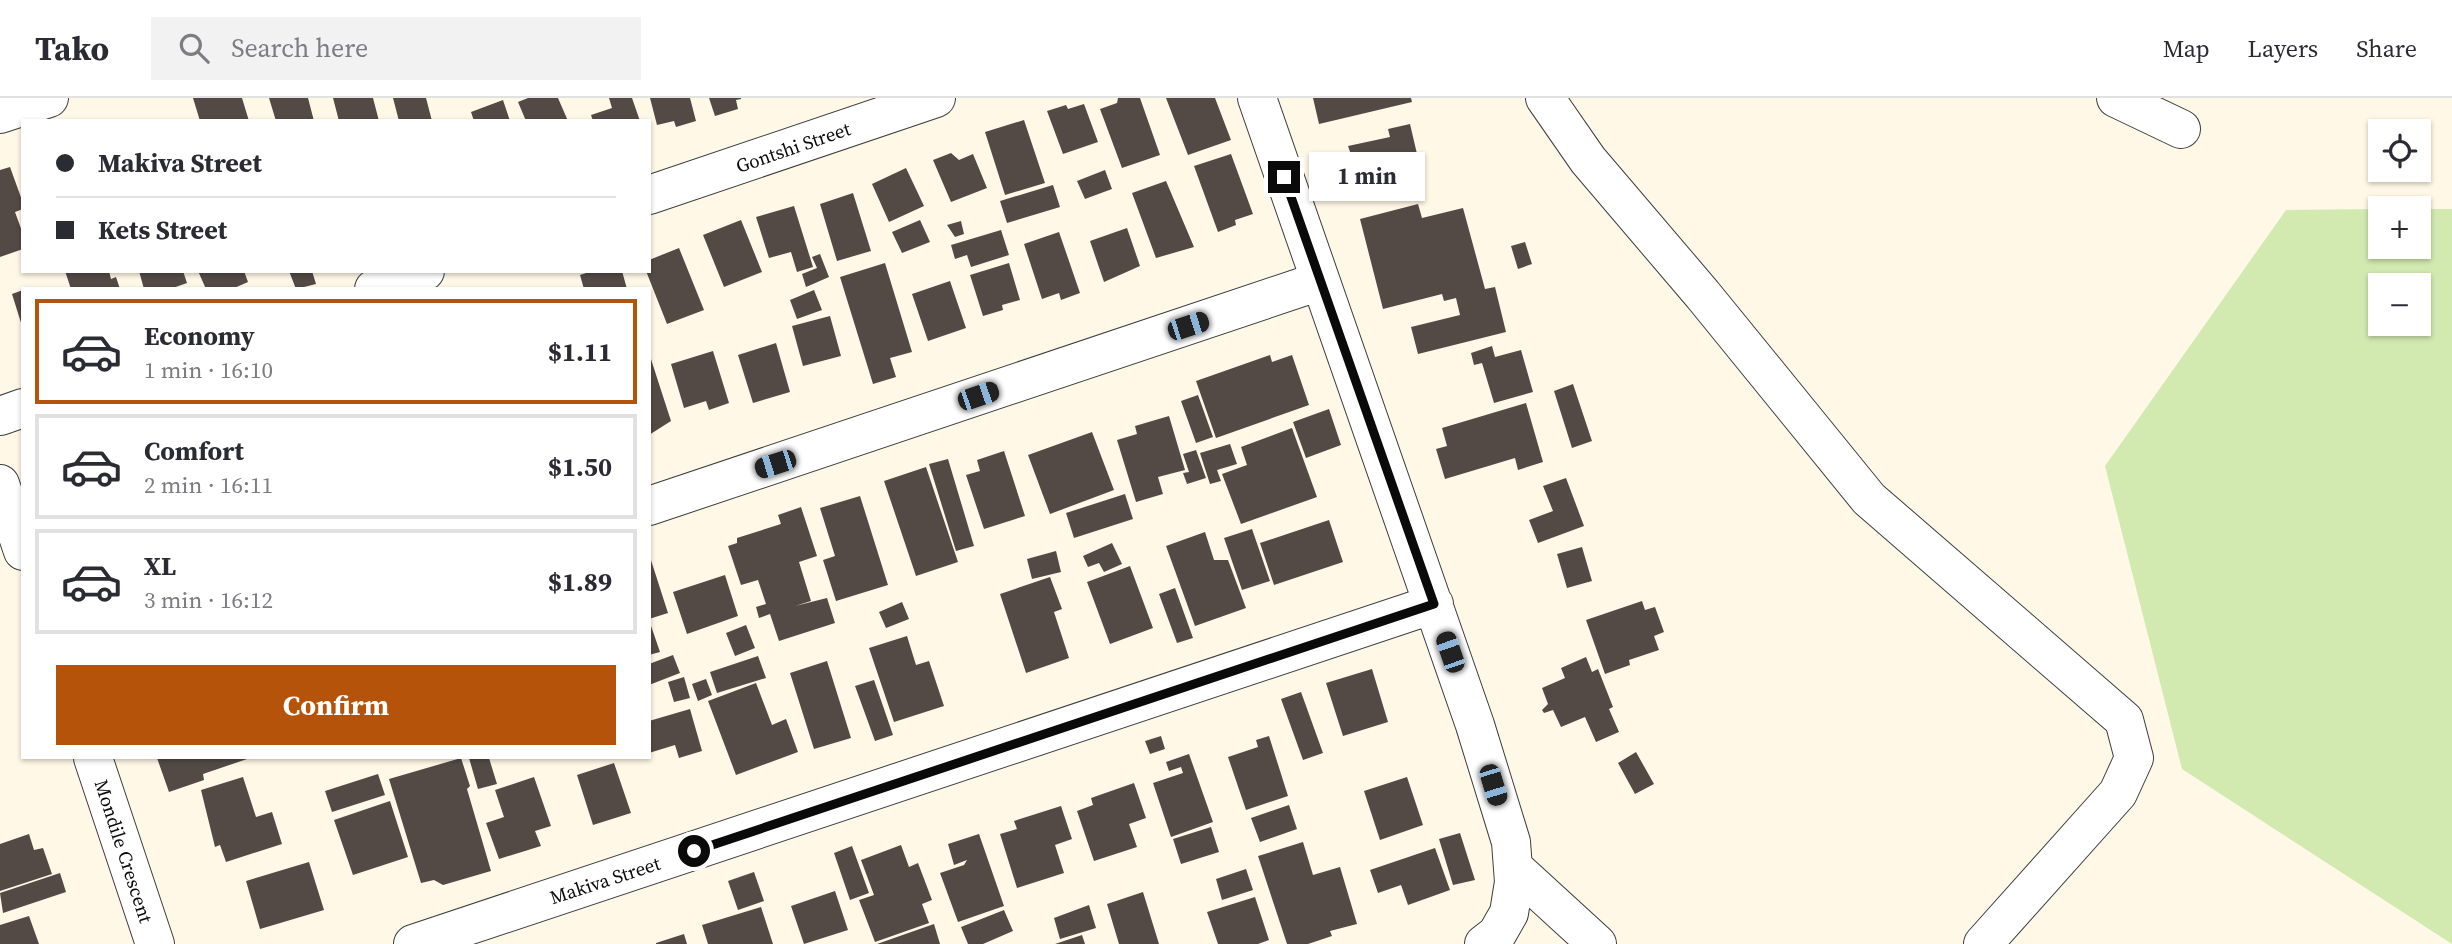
<!DOCTYPE html>
<meta charset="utf-8">
<style>
body{margin:0;font-family:"Source Serif 4",serif;background:#f2f2f3;color:#2b2b33;height:100vh;display:flex;flex-direction:column;font-size:26px;white-space:nowrap}
*{box-sizing:border-box;margin:0}
p{font-size:23px;color:#7c7c81}
.icon{flex:none;width:38px;height:38px;fill:none;stroke:currentColor;stroke-width:2;stroke-linecap:round;stroke-linejoin:round}
.map{position:relative;flex:1;overflow:hidden}
.sheet{position:absolute;left:21px;top:189px;width:630px;height:472px;display:flex;flex-direction:column;background:#fff;border-radius:0px;box-shadow:0 2px 5px #0004}
.sheet>*{flex:none}
.guide{position:absolute;left:21px;top:21px;width:630px;height:154px;border-radius:0px;box-shadow:0 2px 5px #0004;display:grid;align-content:center;height:154px;padding:0 35px;background:#fff}
.fabs{position:absolute;left:2368px;top:21px;display:grid;gap:14px}
.fabs a{display:grid;place-items:center;width:63px;height:63px;border-radius:0px;background:#fff;box-shadow:0 2px 5px #0004;font-size:35px}
.end{position:absolute;width:32px;height:32px;margin:-16px;border:9px solid #0a0a0a;background:#fff;box-shadow:0 0 0 4px #fff}
.from{border-radius:50%}
.bubble{position:absolute;height:49px;border-radius:0px;background:#fff;box-shadow:0 2px 5px #0004;font-size:23px;font-weight:700;line-height:49px;text-align:center}
.car{position:absolute;width:21px;height:42px;margin:-21px -10px;border-radius:9px;box-shadow:0 0 5px 2px #0007;background:linear-gradient(#222 24%,#8ab4d8 0 40%,#222 0 76%,#8ab4d8 0 86%,#222 0)}
.guide b{display:flex;align-items:center;gap:24px;height:66px;font-size:26px}
.guide b+b{border-top:2px solid #e1e1e2}
.guide i{width:18px;height:18px;background:#2b2b33}
ul{padding:12px 0 0;list-style:none}
li{display:flex;align-items:center;gap:21px;height:105px;margin:0 14px 10px;padding:0 21px;border:4px solid #e1e1e2;border-radius:0px}
li div{flex:1}
li b{display:block;font-size:26px}
li em{font-style:normal;font-weight:700}
li.selected{border-color:#b45309}
li>.icon{width:63px;height:63px;stroke-width:1.5}
.cta{display:flex;gap:14px;margin-top:auto;padding:14px 35px}
.cta a{flex:1;height:80px;border-radius:0px;background:#b45309;color:#fff;font-size:28px;font-weight:700;line-height:80px;text-align:center}
header{display:flex;align-items:center;gap:42px;box-sizing:border-box;height:98px;padding:0 35px;background:#fff;border-bottom:2px solid #e1e1e2}
header strong{font-size:33px}
nav{display:flex;gap:38px;margin-inline-start:auto;font-size:24px}
.search{width:490px;height:63px;background:#f2f2f3;display:flex;align-items:center;gap:18px;box-sizing:border-box;padding:0 24px;border-radius:0px;color:#7c7c81;font-size:26px}
.map>svg:first-child{display:block}
</style>
<header>
<strong>Tako</strong>
<div class="search"><svg class="icon" aria-label="search" viewBox="0 0 24 24"><circle cx="10" cy="10" r="6"/><path d="M15 15l6 6"/></svg>Search here</div>
<nav><a>Map</a><a>Layers</a><a>Share</a></nav>
</header>
<div class="map">
<svg width="2452" height="846" viewBox="0 0 2452 846">
<rect width="100%" height="100%" fill="#fff8e7"/>
<path fill="#d2e9b0" fill-rule="evenodd" d="M 2380,111 L 2380,149 L 2418,149 L 2419,111 L 2452,111 L 2452,846 L 2182,671 L 2105,368 L 2286,112 ZM 2380,187 L 2418,187 L 2418,226 L 2380,226 Z"/>
<path fill="#534a46" d="M 193,0 L 242,0 L 249,23 L 200,23 Z
M 269,0 L 308,0 L 314,23 L 276,23 Z
M 333,0 L 373,0 L 379,23 L 339,23 Z
M 393,0 L 426,0 L 432,23 L 399,23 Z
M 528,0 L 558,0 L 568,23 L 526,23 L 518,4 Z
M 609,0 L 632,0 L 640,23 L 593,23 L 591,17 L 612,10 Z
M 650,0 L 690,0 L 696,23 L 676,29 L 674,23 L 657,27 Z
M 709,0 L 741,0 L 741,1 L 736,2 L 738,11 L 715,18 Z
M 1118,0 L 1140,0 L 1160,57 L 1122,70 L 1100,11 L 1117,5 Z
M 1166,0 L 1215,0 L 1231,42 L 1188,57 Z
M 1313,0 L 1411,0 L 1412,4 L 1319,26 Z
M 503,2 L 510,23 L 474,23 L 471,14 Z
M 1084,6 L 1098,44 L 1063,56 L 1047,13 L 1066,7 L 1068,11 Z
M 1024,22 L 1045,85 L 1005,97 L 985,34 Z
M 1410,26 L 1421,73 L 1361,86 L 1348,48 L 1390,39 L 1388,31 Z
M 951,55 L 959,62 L 973,56 L 987,90 L 951,104 L 933,62 Z
M 1231,56 L 1253,116 L 1235,122 L 1236,127 L 1218,134 L 1194,68 Z
M 10,69 L 23,105 L 23,111 L 15,114 L 23,136 L 23,151 L 0,159 L 0,72 Z
M 906,70 L 924,108 L 889,124 L 872,86 Z
M 1105,72 L 1112,91 L 1085,101 L 1077,83 Z
M 1166,83 L 1194,149 L 1156,160 L 1132,95 Z
M 1053,87 L 1060,109 L 1007,125 L 1000,103 Z
M 853,95 L 871,153 L 837,163 L 820,106 Z
M 1418,106 L 1422,120 L 1463,110 L 1485,191 L 1495,189 L 1506,234 L 1418,256 L 1411,229 L 1460,217 L 1456,200 L 1444,203 L 1442,196 L 1383,211 L 1360,121 Z
M 794,108 L 813,169 L 797,174 L 791,154 L 769,160 L 756,119 Z
M 741,122 L 762,174 L 724,189 L 703,137 Z
M 920,122 L 930,144 L 902,155 L 892,134 Z
M 961,123 L 964,136 L 955,139 L 947,127 Z
M 1127,130 L 1140,168 L 1104,184 L 1090,143 Z
M 1001,132 L 1009,157 L 971,169 L 967,157 L 955,161 L 951,147 Z
M 1059,134 L 1080,195 L 1061,202 L 1059,195 L 1042,201 L 1024,146 Z
M 1525,144 L 1532,166 L 1518,171 L 1511,148 Z
M 679,150 L 704,212 L 667,226 L 646,173 L 649,173 L 649,162 Z
M 820,156 L 829,179 L 806,189 L 802,176 L 817,170 L 812,159 Z
M 885,165 L 912,254 L 890,260 L 896,279 L 873,286 L 840,179 Z
M 1009,165 L 1020,202 L 1002,207 L 1003,212 L 983,218 L 970,177 Z
M 65,173 L 109,173 L 111,181 L 116,179 L 120,191 L 71,191 Z
M 139,173 L 183,173 L 187,185 L 170,191 L 144,191 Z
M 198,173 L 244,173 L 248,184 L 232,191 L 206,191 Z
M 289,173 L 312,173 L 316,186 L 296,191 Z
M 592,173 L 622,173 L 627,191 L 584,191 L 580,177 Z
M 950,183 L 966,230 L 928,243 L 912,196 Z
M 23,192 L 23,227 L 22,228 L 12,196 Z
M 814,192 L 822,212 L 797,221 L 790,202 Z
M 830,218 L 841,258 L 803,268 L 792,228 Z
M 776,245 L 790,294 L 753,305 L 738,257 Z
M 1492,248 L 1495,259 L 1521,252 L 1533,294 L 1494,305 L 1482,265 L 1474,267 L 1471,255 Z
M 713,253 L 729,305 L 709,312 L 706,303 L 684,310 L 671,266 Z
M 649,255 L 671,323 L 649,337 Z
M 1270,257 L 1272,264 L 1292,257 L 1309,307 L 1216,340 L 1196,283 Z
M 1573,286 L 1592,343 L 1572,350 L 1554,293 Z
M 1198,297 L 1213,339 L 1196,345 L 1181,303 Z
M 1526,305 L 1543,364 L 1518,372 L 1515,360 L 1445,381 L 1436,351 L 1447,348 L 1442,330 Z
M 1329,311 L 1341,347 L 1306,360 L 1293,324 Z
M 1169,318 L 1185,372 L 1158,379 L 1163,396 L 1136,404 L 1117,342 L 1137,336 L 1135,328 Z
M 1292,330 L 1317,399 L 1241,426 L 1222,376 L 1247,367 L 1241,349 Z
M 1092,334 L 1114,392 L 1050,416 L 1028,357 Z
M 1230,346 L 1237,366 L 1217,372 L 1221,383 L 1210,386 L 1200,355 Z
M 1196,352 L 1206,380 L 1187,386 L 1183,375 L 1189,374 L 1183,356 Z
M 1004,353 L 1025,418 L 984,431 L 966,377 L 980,373 L 977,362 Z
M 948,361 L 974,448 L 956,453 L 929,366 Z
M 926,369 L 958,464 L 916,478 L 884,383 Z
M 1566,380 L 1584,428 L 1538,445 L 1529,422 L 1553,413 L 1543,388 Z
M 1125,396 L 1133,421 L 1074,440 L 1066,415 Z
M 860,398 L 888,487 L 836,503 L 823,462 L 835,458 L 820,410 Z
M 801,409 L 817,458 L 799,464 L 811,503 L 795,508 L 827,500 L 835,525 L 779,543 L 770,516 L 759,520 L 756,509 L 766,506 L 758,482 L 741,487 L 728,448 L 737,445 L 737,440 L 781,426 L 778,417 Z
M 1329,422 L 1343,464 L 1274,487 L 1260,445 Z
M 1252,431 L 1270,483 L 1242,492 L 1224,440 Z
M 1205,434 L 1214,462 L 1228,462 L 1246,510 L 1195,528 L 1166,448 Z
M 1112,445 L 1122,466 L 1104,474 L 1099,465 L 1088,469 L 1083,458 Z
M 1582,449 L 1592,483 L 1567,490 L 1557,456 Z
M 1056,453 L 1061,474 L 1032,481 L 1027,461 Z
M 649,456 L 668,515 L 649,521 Z
M 1130,468 L 1153,530 L 1110,546 L 1087,484 Z
M 725,477 L 738,518 L 687,536 L 673,494 Z
M 1050,479 L 1062,511 L 1054,514 L 1069,560 L 1026,575 L 1000,496 Z
M 1175,490 L 1193,540 L 1177,545 L 1159,496 Z
M 1642,503 L 1645,512 L 1655,509 L 1664,534 L 1654,538 L 1659,552 L 1629,562 L 1630,567 L 1605,576 L 1586,522 Z
M 902,504 L 909,521 L 886,530 L 879,514 Z
M 649,522 L 660,554 L 649,557 Z
M 746,527 L 755,550 L 735,558 L 726,535 Z
M 907,538 L 916,567 L 929,563 L 944,608 L 894,624 L 869,550 Z
M 673,557 L 680,575 L 649,587 L 649,566 Z
M 758,558 L 766,580 L 717,595 L 710,574 Z
M 1586,559 L 1592,574 L 1598,571 L 1613,609 L 1609,611 L 1619,634 L 1596,644 L 1585,619 L 1561,629 L 1553,612 L 1544,615 L 1542,612 L 1548,606 L 1542,590 L 1565,580 L 1561,570 Z
M 827,563 L 851,640 L 814,651 L 790,575 Z
M 1372,571 L 1388,624 L 1343,638 L 1326,585 Z
M 684,579 L 690,600 L 674,604 L 668,584 Z
M 706,581 L 712,597 L 698,603 L 692,586 Z
M 874,582 L 893,637 L 875,643 L 855,588 Z
M 756,585 L 772,627 L 786,621 L 798,654 L 736,677 L 708,603 Z
M 1301,594 L 1323,655 L 1303,662 L 1281,601 Z
M 690,611 L 702,653 L 679,660 L 675,647 L 649,655 L 649,623 Z
M 1161,638 L 1165,651 L 1150,656 L 1145,643 Z
M 1269,638 L 1288,698 L 1246,712 L 1228,659 L 1258,649 L 1256,642 Z
M 1636,654 L 1654,686 L 1635,696 L 1618,665 Z
M 1189,656 L 1213,724 L 1171,739 L 1153,685 L 1183,675 L 1181,669 L 1169,673 L 1166,664 Z
M 157,660 L 250,660 L 203,676 L 204,682 L 169,694 Z
M 461,660 L 470,688 L 467,691 L 491,773 L 443,787 L 434,782 L 421,785 L 389,681 Z
M 469,660 L 489,660 L 497,686 L 478,691 Z
M 614,665 L 631,715 L 593,727 L 577,677 Z
M 378,676 L 385,697 L 332,714 L 325,693 Z
M 243,679 L 256,719 L 272,714 L 282,746 L 226,764 L 220,747 L 215,749 L 201,692 Z
M 534,679 L 551,728 L 535,733 L 541,748 L 499,761 L 486,725 L 504,719 L 495,692 Z
M 1407,679 L 1423,727 L 1380,742 L 1364,693 Z
M 1134,685 L 1146,720 L 1129,726 L 1137,749 L 1094,763 L 1077,713 L 1093,707 L 1091,700 Z
M 390,703 L 408,759 L 353,777 L 334,722 Z
M 1289,707 L 1297,731 L 1260,744 L 1251,720 Z
M 1061,708 L 1072,741 L 1055,747 L 1064,775 L 1017,790 L 1000,736 L 1017,731 L 1014,723 Z
M 1211,729 L 1219,754 L 1181,766 L 1173,741 Z
M 1460,735 L 1475,782 L 1453,787 L 1439,741 Z
M 29,736 L 34,752 L 43,750 L 52,776 L 0,793 L 0,746 Z
M 979,736 L 1004,808 L 958,824 L 940,775 L 964,767 L 967,762 L 954,767 L 948,746 Z
M 1303,744 L 1313,777 L 1340,769 L 1357,826 L 1330,833 L 1332,838 L 1308,846 L 1287,846 L 1258,758 Z
M 901,747 L 909,769 L 918,765 L 932,802 L 922,806 L 929,825 L 875,844 L 859,802 L 874,797 L 861,762 Z
M 852,748 L 869,795 L 850,802 L 834,755 Z
M 1435,750 L 1450,792 L 1408,807 L 1401,787 L 1378,795 L 1370,772 Z
M 309,764 L 324,812 L 260,831 L 246,783 Z
M 1246,771 L 1253,792 L 1222,802 L 1216,781 Z
M 754,774 L 764,803 L 738,812 L 728,783 Z
M 60,775 L 66,794 L 3,815 L 0,795 Z
M 835,793 L 848,832 L 804,846 L 791,808 Z
M 1143,794 L 1159,846 L 1119,846 L 1107,806 Z
M 1255,799 L 1269,842 L 1258,846 L 1218,846 L 1207,814 Z
M 1089,807 L 1096,830 L 1060,841 L 1054,820 Z
M 761,809 L 773,846 L 708,846 L 702,827 Z
M 1004,812 L 1013,833 L 983,846 L 968,846 L 961,829 Z
M 29,818 L 39,846 L 0,846 L 0,827 Z
M 934,826 L 940,846 L 877,846 Z
M 684,836 L 687,846 L 656,846 L 656,845 Z
M 1082,837 L 1085,846 L 1055,846 Z"/>
<g fill="none" stroke-linecap="round" stroke-linejoin="round">
<defs>
<path id="street" d="M 1257,0 L 1475,627 L 1511,744 L 1514,784 L 1509,815 L 1497,836 L 1484,846
M 1545,0 L 1588,62 L 1703,197 L 1869,401 L 2124,622 L 2134,660 L 2118,695 L 1983,846
M 2116,0 L 2181,31
M 0,16 L 49,0
M 649,97 L 936,0
M 374,191 L 425,173
M 0,318 L 23,310
M 0,386 L 23,453
M 649,408 L 1320,183
M 93,660 L 155,846
M 1514,770 L 1597,846
M 413,846 L 1434,506"/>
</defs>
<use href="#street" stroke="#3d3d3d" stroke-width="40"/>
<use href="#street" stroke="#fff" stroke-width="38"/>
</g>
<g fill="none" stroke-linecap="round" stroke-linejoin="round">
<path stroke="#0a0a0a" stroke-width="9" d="M 694,753 L 1434,506 L 1284,79"/>
</g>
<g text-anchor="middle" stroke-width="7" stroke-linejoin="round" paint-order="stroke">
<g font-size="19" fill="#0a0a0a" stroke="#fff">
<text transform="translate(793 49) rotate(-19)" y="7">Gontshi Street</text>
<text transform="translate(124 753) rotate(72)" y="7">Mondile Crescent</text>
<text transform="translate(605 782) rotate(-18)" y="7">Makiva Street</text>
</g>
</g>
</svg>
<div class="fabs">
<a><svg class="icon" aria-label="locate" viewBox="0 0 24 24"><circle cx="12" cy="12" r="6"/><path d="M12 2v4M12 18v4M2 12h4M18 12h4"/></svg></a>
<a>+</a>
<a>−</a>
</div>
<i class="end from" style="left:694px;top:753px"></i>
<i class="end" style="left:1284px;top:79px"></i>
<div class="bubble" style="left:1309px;top:54px;width:116px">1 min</div>
<i class="car" style="left:1188px;top:228px;rotate:72deg"></i>
<i class="car" style="left:978px;top:298px;rotate:71deg"></i>
<i class="car" style="left:775px;top:366px;rotate:252deg"></i>
<i class="car" style="left:1450px;top:554px;rotate:341deg"></i>
<i class="car" style="left:1493px;top:687px;rotate:163deg"></i>
<div class="guide">
<b><i class="from"></i>Makiva Street</b>
<b><i></i>Kets Street</b>
</div>
<section class="sheet">
<ul>
<li class="selected"><svg class="icon" aria-label="car" viewBox="0 0 24 24"><path d="M5 17H2v-5l4-1 3-4h7l3 4 3 1v5h-3M9 17h6M6 11h13"/><circle cx="7" cy="17" r="2"/><circle cx="17" cy="17" r="2"/></svg><div><b>Economy</b><p>1 min · 16:10</p></div><em>$1.11</em></li>
<li><svg class="icon" aria-label="car" viewBox="0 0 24 24"><path d="M5 17H2v-5l4-1 3-4h7l3 4 3 1v5h-3M9 17h6M6 11h13"/><circle cx="7" cy="17" r="2"/><circle cx="17" cy="17" r="2"/></svg><div><b>Comfort</b><p>2 min · 16:11</p></div><em>$1.50</em></li>
<li><svg class="icon" aria-label="car" viewBox="0 0 24 24"><path d="M5 17H2v-5l4-1 3-4h7l3 4 3 1v5h-3M9 17h6M6 11h13"/><circle cx="7" cy="17" r="2"/><circle cx="17" cy="17" r="2"/></svg><div><b>XL</b><p>3 min · 16:12</p></div><em>$1.89</em></li>
</ul>
<div class="cta"><a>Confirm</a></div>
</section>
</div>
